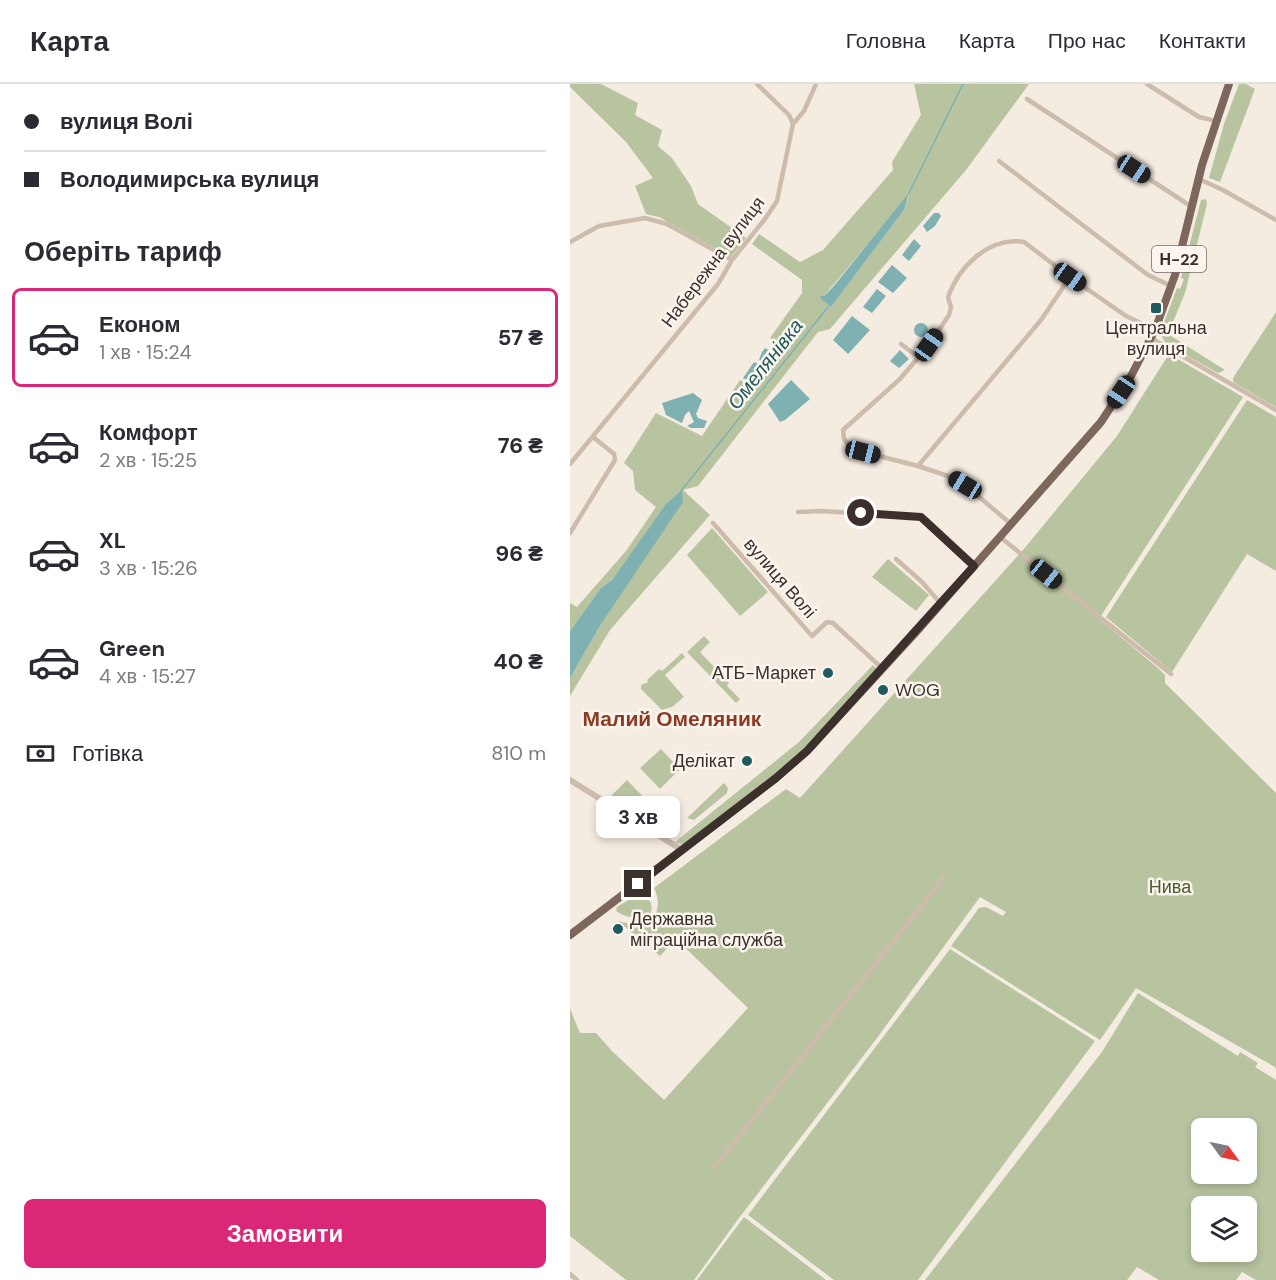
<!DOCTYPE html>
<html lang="uk">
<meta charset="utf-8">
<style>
body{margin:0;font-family:"DM Sans",sans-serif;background:#f2f2f3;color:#2b2b33;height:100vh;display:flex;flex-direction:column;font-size:22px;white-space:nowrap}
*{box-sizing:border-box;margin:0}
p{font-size:20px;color:#7c7c81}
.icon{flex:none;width:33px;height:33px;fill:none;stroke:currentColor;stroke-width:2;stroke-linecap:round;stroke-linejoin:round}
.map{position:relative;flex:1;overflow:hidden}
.drawer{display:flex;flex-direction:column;background:#fff;width:570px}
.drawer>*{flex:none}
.hud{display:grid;align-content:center;height:132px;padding:0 24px;background:#fff}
.needle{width:39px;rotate:123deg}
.controls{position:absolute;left:621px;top:1034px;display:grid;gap:12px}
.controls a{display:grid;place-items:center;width:66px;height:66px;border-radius:9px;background:#fff;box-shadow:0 3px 9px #0003;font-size:30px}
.end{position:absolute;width:27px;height:27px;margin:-14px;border:8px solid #3b302b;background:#fff;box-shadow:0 0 0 3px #fff}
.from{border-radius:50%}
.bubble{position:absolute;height:42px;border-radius:9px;background:#fff;box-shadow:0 3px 9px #0003;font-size:20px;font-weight:700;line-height:42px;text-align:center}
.car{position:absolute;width:18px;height:36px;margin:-18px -9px;border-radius:8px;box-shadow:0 0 4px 2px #0007;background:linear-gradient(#222 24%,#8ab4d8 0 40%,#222 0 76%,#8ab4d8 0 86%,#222 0)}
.hud b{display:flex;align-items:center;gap:21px;height:57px;font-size:22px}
.hud b+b{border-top:2px solid #e1e1e2}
.hud i{width:15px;height:15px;background:#2b2b33}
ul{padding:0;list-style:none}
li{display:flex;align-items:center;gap:18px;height:99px;margin:0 12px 9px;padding:0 12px;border:3px solid transparent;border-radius:9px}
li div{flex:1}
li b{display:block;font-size:22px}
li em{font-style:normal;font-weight:700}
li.active{border-color:#db2777}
li>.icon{width:54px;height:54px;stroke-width:1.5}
h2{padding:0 24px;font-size:27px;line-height:72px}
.pay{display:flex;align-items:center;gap:15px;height:66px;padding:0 24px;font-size:22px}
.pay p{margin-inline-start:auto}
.primary-button{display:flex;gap:12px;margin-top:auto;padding:12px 24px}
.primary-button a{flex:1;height:69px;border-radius:9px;background:#db2777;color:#fff;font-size:24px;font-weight:700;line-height:69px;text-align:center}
header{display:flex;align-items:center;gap:36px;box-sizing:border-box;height:84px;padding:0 30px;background:#fff;border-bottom:2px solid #e1e1e2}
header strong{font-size:28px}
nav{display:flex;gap:33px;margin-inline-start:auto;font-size:21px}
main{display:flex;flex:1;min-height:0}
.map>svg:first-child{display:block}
</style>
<header>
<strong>Карта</strong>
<nav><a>Головна</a><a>Карта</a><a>Про нас</a><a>Контакти</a></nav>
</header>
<main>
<section class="drawer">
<div class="hud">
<b><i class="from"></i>вулиця Волі</b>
<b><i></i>Володимирська вулиця</b>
</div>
<h2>Оберіть тариф</h2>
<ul>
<li class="active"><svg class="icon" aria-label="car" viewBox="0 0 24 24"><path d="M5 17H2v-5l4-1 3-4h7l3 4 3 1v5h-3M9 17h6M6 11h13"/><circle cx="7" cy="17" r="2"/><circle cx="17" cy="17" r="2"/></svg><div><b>Економ</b><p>1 хв · 15:24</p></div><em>57 ₴</em></li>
<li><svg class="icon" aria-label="car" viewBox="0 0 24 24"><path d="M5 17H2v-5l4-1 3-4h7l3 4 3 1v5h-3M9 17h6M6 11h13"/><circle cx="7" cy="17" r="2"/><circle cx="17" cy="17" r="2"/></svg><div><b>Комфорт</b><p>2 хв · 15:25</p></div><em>76 ₴</em></li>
<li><svg class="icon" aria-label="car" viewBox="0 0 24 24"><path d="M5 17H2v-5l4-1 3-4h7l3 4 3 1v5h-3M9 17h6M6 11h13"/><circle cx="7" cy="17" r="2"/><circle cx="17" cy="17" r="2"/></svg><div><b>XL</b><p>3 хв · 15:26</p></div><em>96 ₴</em></li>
<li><svg class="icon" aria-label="car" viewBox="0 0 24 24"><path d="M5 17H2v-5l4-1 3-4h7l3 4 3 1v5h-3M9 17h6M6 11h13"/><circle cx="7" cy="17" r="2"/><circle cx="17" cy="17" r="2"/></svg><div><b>Green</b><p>4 хв · 15:27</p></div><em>40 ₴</em></li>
</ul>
<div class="pay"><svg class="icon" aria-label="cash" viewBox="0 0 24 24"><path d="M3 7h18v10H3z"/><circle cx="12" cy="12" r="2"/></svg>Готівка<p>810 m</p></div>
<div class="primary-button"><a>Замовити</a></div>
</section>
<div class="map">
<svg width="706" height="1196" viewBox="0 0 706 1196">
<rect width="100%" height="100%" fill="#f4ebe1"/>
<path fill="#b8c4a0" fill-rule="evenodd" d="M 0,0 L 31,0 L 68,19 L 65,31 L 92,46 L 88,62 L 102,74 L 121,102 L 128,120 L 176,154 L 161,173 L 89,133 L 76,130 L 65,102 L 83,94 L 56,58 L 0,3 Z
M 344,0 L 459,0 L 396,86 L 260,245 L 248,248 L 128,402 L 113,406 L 140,431 L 40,546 L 0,612 L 0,594 L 31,540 L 43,495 L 31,504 L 0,547 L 0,519 L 7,523 L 56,467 L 86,423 L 65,406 L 63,387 L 54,379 L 86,329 L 132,352 L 170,296 L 185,305 L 214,265 L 200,254 L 232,209 L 232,196 L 182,160 L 189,150 L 230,178 L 253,166 L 323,86 L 322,78 L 351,31 ZM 339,111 L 334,126 L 261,223 L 254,212 Z
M 669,0 L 676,0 L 685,5 L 650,98 L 639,94 L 654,40 Z
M 636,115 L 637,120 L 615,209 L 598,250 L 655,286 L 648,289 L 596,260 L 590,249 L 607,204 L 610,205 L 614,195 L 611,194 L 631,116 Z
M 706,228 L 706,323 L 668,301 L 663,298 L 663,294 Z
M 599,270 L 673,313 L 529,535 L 588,584 L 595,591 L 595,599 L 706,709 L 706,986 L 705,983 L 566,904 L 530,956 L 381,862 L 409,824 L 416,823 L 433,832 L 436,828 L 410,813 L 307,954 L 169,1134 L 124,1196 L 56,1196 L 0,1152 L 0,925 L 10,949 L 26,949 L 42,967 L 94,1016 L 178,924 L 106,855 L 90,872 L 48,837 L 69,842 L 79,841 C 88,828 91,819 84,804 L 216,705 L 230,714 L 453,466 L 547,352 Z
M 677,316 L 706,333 L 706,487 L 677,470 L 602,588 L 536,533 Z
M 142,444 L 198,508 L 170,532 L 117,471 Z
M 318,475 L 359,511 L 346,527 L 302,493 Z
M 134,552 L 140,558 L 130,568 L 159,599 L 157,602 L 170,615 L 166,619 L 117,568 Z
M 112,569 L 115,573 L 95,591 L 114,613 L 102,623 L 92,626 L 71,605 L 71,601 L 78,598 L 77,596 L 89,585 L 92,587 Z
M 303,581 L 308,586 L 235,665 L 197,697 L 113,761 L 105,758 L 229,658 Z
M 91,665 L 110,685 L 90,705 L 70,684 Z
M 57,696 L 80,720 L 84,717 L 87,719 L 78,738 L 40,713 Z
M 154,699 L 158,704 L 157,709 L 124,736 L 117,734 Z
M 68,810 C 80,812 86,823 78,833 C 68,836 54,833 46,827 L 47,823 Z
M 380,865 L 525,957 L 348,1196 L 264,1196 L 178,1131 Z
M 568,909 L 668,972 L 670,968 L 688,979 L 685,983 L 706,996 L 706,1196 L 686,1196 L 672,1188 L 666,1196 L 589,1196 L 567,1183 L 557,1196 L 355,1196 L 532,968 ZM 632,1044 L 676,1044 L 676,1089 L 632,1089 ZM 632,1122 L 676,1122 L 676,1167 L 632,1167 Z
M 174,1133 L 256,1196 L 127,1196 Z"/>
<path fill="#7fb0b2" d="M 339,109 L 334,126 L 261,223 L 251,215 L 250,212 L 254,212 L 263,203 Z
M 364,129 L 369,129 L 371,132 L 365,142 L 357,148 L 353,142 Z
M 344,155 L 351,162 L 339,177 L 332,171 Z
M 322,181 L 337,194 L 323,209 L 308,198 Z
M 307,205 L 316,212 L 302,229 L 293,223 Z
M 282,232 L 300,246 L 278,270 L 263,256 Z
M344 246a7 7 0 1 1 14 0a7 7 0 1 1-14 0Z
M 195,264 L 205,270 L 204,277 L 199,282 L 189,276 L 192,268 Z
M 330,266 L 339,275 L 329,284 L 320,277 Z
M 184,278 L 195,283 C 195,292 192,297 185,301 L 173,294 Z
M 221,296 L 240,315 L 215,336 L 210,338 L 198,320 Z
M 123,309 L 132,316 L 126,330 L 128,334 L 137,337 L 134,344 L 121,344 L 117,342 L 124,338 L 119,327 L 115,331 L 112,339 L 96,331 L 92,319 Z
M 112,406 L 113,418 L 31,540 L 0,594 L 0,547 L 31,504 L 43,495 L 96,420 Z"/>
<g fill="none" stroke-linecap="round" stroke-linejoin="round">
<path stroke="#7fb0b2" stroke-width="1.5" d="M 339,109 L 393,0
M 111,407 L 258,223"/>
<path stroke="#cdbbac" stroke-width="4.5" d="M 187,0 L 219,31 L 223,40
M 577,0 L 629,33 L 646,37
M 457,15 L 622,123
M 429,77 L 578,191 L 601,202
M 629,95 L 653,106 L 706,136
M 0,158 L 29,142 L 75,134 L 97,140 L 162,176
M 581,254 L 706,326
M 331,260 L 348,273
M 0,380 L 148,200 L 162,176 L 195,135 L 207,117 L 223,40 L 234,27 L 246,0
M 348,382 L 471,236 L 500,193 L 556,232 L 585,246
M 228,428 L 251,427 L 350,433 L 404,482
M 143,439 L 242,552 L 257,538 L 263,539 L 313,585
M 441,440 L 395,401 L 381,393 L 348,382 L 293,368 L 279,361 L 274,355 L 273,346 L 330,295 L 359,261 L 379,231 L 381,223 L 378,213 C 389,182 420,152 454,158 L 500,193
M 0,449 L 45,376 L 44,370 L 23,353
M 430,453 L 601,590
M 326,475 L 352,498 L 371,520
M 144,1084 L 374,793
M 0,1190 L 7,1196"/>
<path stroke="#cdbbac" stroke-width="6" d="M 0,696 L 112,766"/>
<path stroke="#7d675c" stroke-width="8" d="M 0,851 L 206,694 L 237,667 L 347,547 L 531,338 L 561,292 L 585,246 L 605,191 L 632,81 L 659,0"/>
</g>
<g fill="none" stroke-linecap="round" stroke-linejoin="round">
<path stroke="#3b302b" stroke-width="8" d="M 68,800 L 206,694 L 237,667 L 404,482 L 351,433 L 291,429"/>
</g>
<g fill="#1f5a5e" stroke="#fbf5ee" stroke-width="2">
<rect x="580" y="218" width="12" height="12" rx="3"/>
<circle cx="258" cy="589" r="6"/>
<circle cx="313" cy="606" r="6"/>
<circle cx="177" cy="677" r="6"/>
<circle cx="48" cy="845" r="6"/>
</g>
<g text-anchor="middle" stroke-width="5" stroke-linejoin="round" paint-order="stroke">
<rect fill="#fbf5ee" stroke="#756b66" stroke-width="1.5" x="582" y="162" width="54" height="26" rx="4.5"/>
<g font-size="16" font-weight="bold" fill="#3b302b">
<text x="609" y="181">Н-22</text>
</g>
<g font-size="18" fill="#3b302b" stroke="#fbf5ee">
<text transform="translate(143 178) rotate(-53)" y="6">Набережна вулиця</text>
<text transform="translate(210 494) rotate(49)" y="6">вулиця Волі</text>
</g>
<g font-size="18" fill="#3b302b" stroke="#fbf5ee" text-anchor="end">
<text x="586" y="250" text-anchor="middle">Центральна<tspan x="586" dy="21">вулиця</tspan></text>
<text x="246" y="595">АТБ-Маркет</text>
<text x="325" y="612" text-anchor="start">WOG</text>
<text x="165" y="683">Делікат</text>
<text x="60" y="841" text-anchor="start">Державна<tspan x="60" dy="21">міграційна служба</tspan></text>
</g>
<g font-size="18" fill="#4a5a2e" stroke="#fbf5ee">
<text x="600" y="809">Нива</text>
</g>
<g font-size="20" font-style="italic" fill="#1f5a5e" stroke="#fbf5ee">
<text transform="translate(195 280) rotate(-52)" y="7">Омелянівка</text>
</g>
<g font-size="21" font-weight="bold" fill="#8c3b22" stroke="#fbf5ee">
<text x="102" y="642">Малий Омеляник</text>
</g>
</g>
</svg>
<div class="controls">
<a><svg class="needle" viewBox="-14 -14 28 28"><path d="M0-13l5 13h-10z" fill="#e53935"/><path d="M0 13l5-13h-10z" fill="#7c7c81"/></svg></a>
<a><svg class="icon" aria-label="layers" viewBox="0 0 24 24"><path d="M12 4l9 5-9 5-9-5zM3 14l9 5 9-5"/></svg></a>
</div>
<i class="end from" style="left:291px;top:429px"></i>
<i class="end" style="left:68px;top:800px"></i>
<div class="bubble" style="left:26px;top:712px;width:84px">3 хв</div>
<i class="car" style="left:564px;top:85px;rotate:123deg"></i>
<i class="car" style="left:500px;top:193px;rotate:125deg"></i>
<i class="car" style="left:359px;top:261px;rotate:35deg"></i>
<i class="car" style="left:551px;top:308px;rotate:214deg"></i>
<i class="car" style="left:293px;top:368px;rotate:104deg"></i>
<i class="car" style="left:395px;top:401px;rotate:301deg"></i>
<i class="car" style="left:476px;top:490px;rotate:129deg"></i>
</div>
</main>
